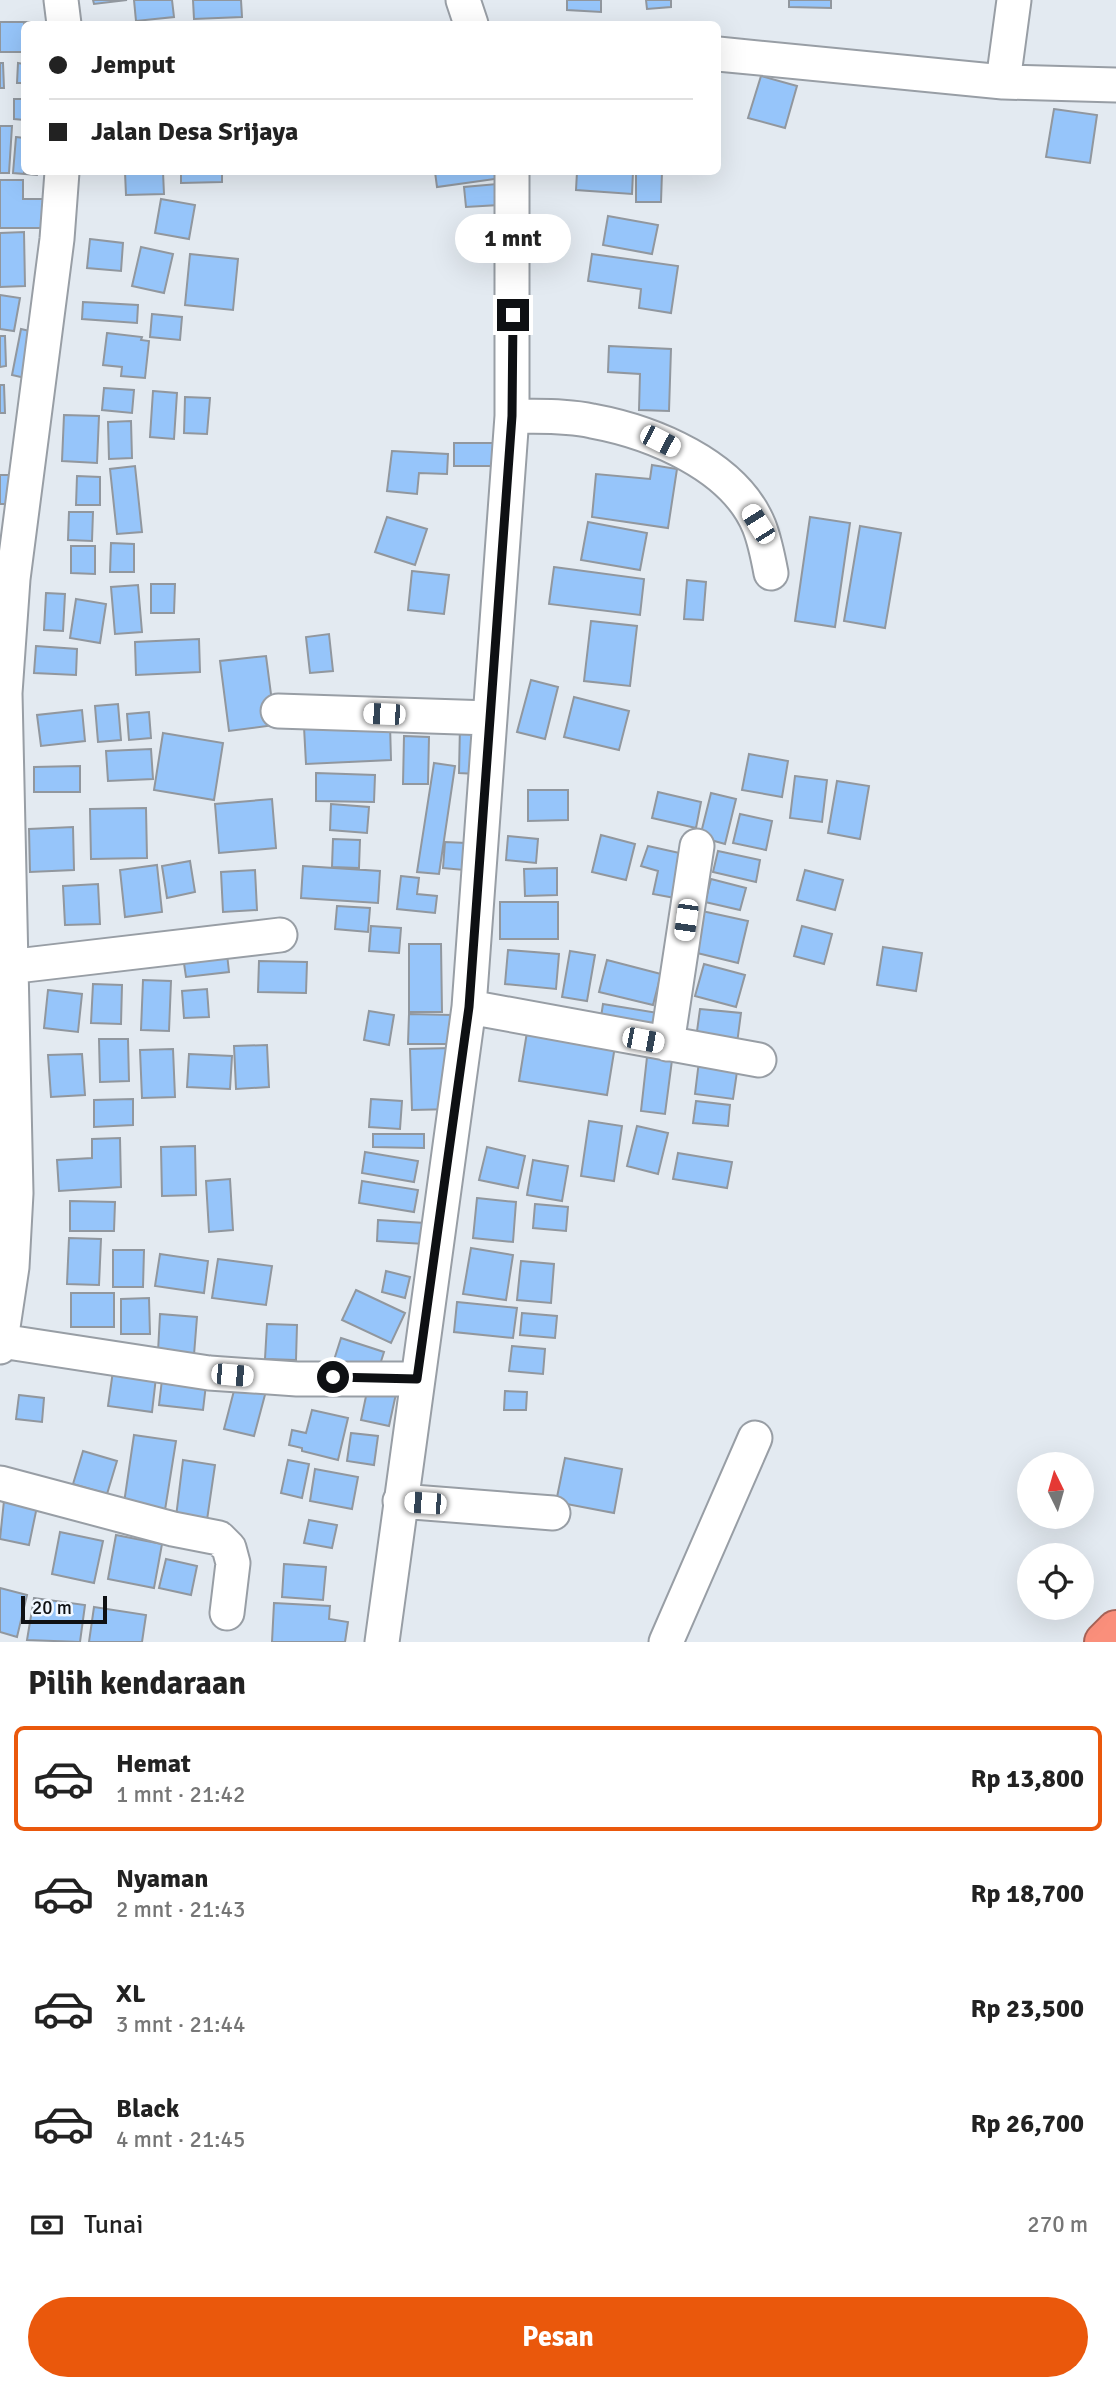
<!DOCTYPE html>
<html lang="id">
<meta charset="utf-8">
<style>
body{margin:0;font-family:Signika,sans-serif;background:#f6f6f6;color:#222;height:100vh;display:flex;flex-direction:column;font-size:26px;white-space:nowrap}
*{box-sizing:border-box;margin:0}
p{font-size:23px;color:#767676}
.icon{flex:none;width:38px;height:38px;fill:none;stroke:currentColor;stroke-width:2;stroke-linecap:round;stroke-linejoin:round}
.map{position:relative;height:1642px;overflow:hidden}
.sheet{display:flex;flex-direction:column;background:#fff;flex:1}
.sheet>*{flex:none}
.guide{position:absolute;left:21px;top:21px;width:700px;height:154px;border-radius:10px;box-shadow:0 7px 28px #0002;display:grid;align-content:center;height:154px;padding:0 28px;background:#fff}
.needle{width:46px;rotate:355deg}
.fabs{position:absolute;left:1017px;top:1452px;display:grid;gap:14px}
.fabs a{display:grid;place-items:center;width:77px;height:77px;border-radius:50%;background:#fff;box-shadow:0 7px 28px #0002;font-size:35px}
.scale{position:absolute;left:21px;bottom:18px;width:86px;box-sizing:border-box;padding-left:7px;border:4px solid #0e1013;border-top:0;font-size:19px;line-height:24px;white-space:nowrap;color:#0e1013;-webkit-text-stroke:5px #f0f7ff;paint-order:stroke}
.end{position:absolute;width:32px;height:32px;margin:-16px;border:9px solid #0e1013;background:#fff;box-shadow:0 0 0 4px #fff}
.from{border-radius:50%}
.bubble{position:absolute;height:49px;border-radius:24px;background:#fff;box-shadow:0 7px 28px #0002;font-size:23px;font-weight:700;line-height:49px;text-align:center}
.car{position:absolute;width:21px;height:42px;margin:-21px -10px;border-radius:9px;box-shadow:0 0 5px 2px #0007;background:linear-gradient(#fff 24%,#345 0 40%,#fff 0 76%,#345 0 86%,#fff 0)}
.guide b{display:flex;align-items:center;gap:24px;height:66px;font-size:26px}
.guide b+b{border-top:2px solid #e0e0e0}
.guide i{width:18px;height:18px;background:#222}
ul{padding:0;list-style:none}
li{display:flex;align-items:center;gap:21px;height:105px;margin:0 14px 10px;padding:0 14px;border:4px solid transparent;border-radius:10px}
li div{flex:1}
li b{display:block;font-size:26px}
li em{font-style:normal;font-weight:700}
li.current{border-color:#ea580c}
li>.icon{width:63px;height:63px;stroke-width:1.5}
h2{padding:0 28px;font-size:32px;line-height:84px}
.pay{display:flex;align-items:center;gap:18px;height:77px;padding:0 28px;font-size:26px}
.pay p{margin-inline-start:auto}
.button{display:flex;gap:14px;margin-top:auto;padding:14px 28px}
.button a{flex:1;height:80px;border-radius:42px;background:#ea580c;color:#fff;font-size:28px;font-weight:700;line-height:80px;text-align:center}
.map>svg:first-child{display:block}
</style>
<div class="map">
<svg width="1116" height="1642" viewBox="0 0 1116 1642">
<rect width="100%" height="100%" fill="#e3eaf1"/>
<path fill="#96c5fa" stroke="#91979e" stroke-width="2" d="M 93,0 L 127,0 L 94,4 Z
M 134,0 L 172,0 L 174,17 L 136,21 Z
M 193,0 L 241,0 L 242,17 L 194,19 Z
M 567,0 L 601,0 L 601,12 L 567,10 Z
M 646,0 L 671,0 L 671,7 L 647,9 Z
M 789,0 L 831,0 L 831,8 L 789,7 Z
M 0,22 L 33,22 L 24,24 L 24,52 L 0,52 Z
M 0,63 L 3,63 L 4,88 L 0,88 Z
M 18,63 L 24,64 L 24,83 L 17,83 Z
M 761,76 L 797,86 L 785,128 L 748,118 Z
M 14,99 L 24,99 L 24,120 L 14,119 Z
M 1054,109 L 1097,115 L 1090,163 L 1046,157 Z
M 0,126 L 12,126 L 9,173 L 0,173 Z
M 16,137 L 24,138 L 24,172 L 38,172 L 37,175 L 13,173 Z
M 125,172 L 163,172 L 164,194 L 126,195 Z
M 181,172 L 222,172 L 222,182 L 181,183 Z
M 435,172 L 501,172 L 502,178 L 437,187 Z
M 577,172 L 633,172 L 632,194 L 576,190 Z
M 636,172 L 662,172 L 661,202 L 636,202 Z
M 0,180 L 23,180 L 23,199 L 49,199 L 50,228 L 0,228 Z
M 497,184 L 499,205 L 466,207 L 464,187 Z
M 161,199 L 195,205 L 189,239 L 155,233 Z
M 608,216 L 658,225 L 652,254 L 603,245 Z
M 24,232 L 25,286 L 0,287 L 0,233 Z
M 90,239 L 123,243 L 121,271 L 87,268 Z
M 141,247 L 173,254 L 164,293 L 132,286 Z
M 190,254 L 238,259 L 233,310 L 185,305 Z
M 592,254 L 678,266 L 671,313 L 639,308 L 641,289 L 588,281 Z
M 0,295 L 20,298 L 14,331 L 0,329 Z
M 83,302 L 138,305 L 137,323 L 82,319 Z
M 152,314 L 182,317 L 180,340 L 150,337 Z
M 21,329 L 43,334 L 34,380 L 12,375 Z
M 107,333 L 142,337 L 141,340 L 149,341 L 145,378 L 121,376 L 122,367 L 103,365 Z
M 0,336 L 5,336 L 6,366 L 0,367 Z
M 609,346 L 671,349 L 669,411 L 639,410 L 640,374 L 608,372 Z
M 0,385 L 4,385 L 5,413 L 0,413 Z
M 104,388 L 134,390 L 132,413 L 102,410 Z
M 153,391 L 177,393 L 174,439 L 150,437 Z
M 185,397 L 210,398 L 207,434 L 184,433 Z
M 64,415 L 99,416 L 97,463 L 62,461 Z
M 131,421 L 132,458 L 109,459 L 108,422 Z
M 454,443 L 499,443 L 499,466 L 454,466 Z
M 392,451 L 448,454 L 447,474 L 419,473 L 417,494 L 387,491 Z
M 652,465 L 677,469 L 668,528 L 592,517 L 596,474 L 650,479 Z
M 135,466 L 142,532 L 117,534 L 110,469 Z
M 0,475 L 10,475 L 11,504 L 0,504 Z
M 77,476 L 100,477 L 100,505 L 76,505 Z
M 69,512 L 93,512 L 92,541 L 68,540 Z
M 387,517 L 427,529 L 415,565 L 375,552 Z
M 810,517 L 850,523 L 835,627 L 795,621 Z
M 588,522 L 647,533 L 640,570 L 581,560 Z
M 860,526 L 901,533 L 885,628 L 844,621 Z
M 111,543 L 134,544 L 134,572 L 110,572 Z
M 71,546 L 95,546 L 95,574 L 71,573 Z
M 554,567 L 644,579 L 640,615 L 549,604 Z
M 412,571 L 449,575 L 444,614 L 408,610 Z
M 687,580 L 706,582 L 703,620 L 684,619 Z
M 151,584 L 175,584 L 174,613 L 151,613 Z
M 138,585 L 142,632 L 115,634 L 111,587 Z
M 46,593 L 65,594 L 63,631 L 44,630 Z
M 76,599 L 106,604 L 100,643 L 70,638 Z
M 591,621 L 637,626 L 630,686 L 584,681 Z
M 329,634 L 333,671 L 310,673 L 306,637 Z
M 199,639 L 200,672 L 136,675 L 135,642 Z
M 36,646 L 77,649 L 76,675 L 34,673 Z
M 266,656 L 275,725 L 229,731 L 220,661 Z
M 531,680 L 558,687 L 545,739 L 517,732 Z
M 574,697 L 629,711 L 619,750 L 564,737 Z
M 118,704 L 121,740 L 98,742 L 95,706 Z
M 82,710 L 85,741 L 41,746 L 37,715 Z
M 149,712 L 151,738 L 129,740 L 127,714 Z
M 390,724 L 391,760 L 306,764 L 304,727 Z
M 460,725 L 477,726 L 477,774 L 459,773 Z
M 163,733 L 223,743 L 214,800 L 154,790 Z
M 404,736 L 429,737 L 428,784 L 403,784 Z
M 151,749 L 153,779 L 108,781 L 106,751 Z
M 749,754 L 788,761 L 782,797 L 742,790 Z
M 434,763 L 455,766 L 439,874 L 417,872 Z
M 80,766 L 80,792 L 34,792 L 34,767 Z
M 316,773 L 375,775 L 374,802 L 316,801 Z
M 795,776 L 827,780 L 822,822 L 790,818 Z
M 837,781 L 869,786 L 860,839 L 828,833 Z
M 528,790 L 568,790 L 568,820 L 528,821 Z
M 658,792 L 701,802 L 696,828 L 652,818 Z
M 711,793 L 736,799 L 725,844 L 700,837 Z
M 272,799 L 276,848 L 219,853 L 215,804 Z
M 331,804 L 369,807 L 367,833 L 330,830 Z
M 146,808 L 147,858 L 91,859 L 90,809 Z
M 740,814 L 772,821 L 766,850 L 733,843 Z
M 73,827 L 74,870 L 30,872 L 29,829 Z
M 601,835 L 635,844 L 626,880 L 592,872 Z
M 508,836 L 538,839 L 536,863 L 506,860 Z
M 333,839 L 360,840 L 359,868 L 332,867 Z
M 445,842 L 466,843 L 464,870 L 443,868 Z
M 648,846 L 684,854 L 675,898 L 653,894 L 658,871 L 641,866 Z
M 718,851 L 760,860 L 756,882 L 713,872 Z
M 190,861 L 195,892 L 167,898 L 162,866 Z
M 157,865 L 162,912 L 125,917 L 120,870 Z
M 303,866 L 380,871 L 378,903 L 301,898 Z
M 557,868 L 557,895 L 525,896 L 524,869 Z
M 255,870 L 257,910 L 223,912 L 221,872 Z
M 805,870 L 843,880 L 835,910 L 797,900 Z
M 401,876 L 419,878 L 417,894 L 437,896 L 435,913 L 397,909 Z
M 711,879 L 746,888 L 740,910 L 705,902 Z
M 98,884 L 100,924 L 65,925 L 63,886 Z
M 500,902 L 558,902 L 558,939 L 500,939 Z
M 337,906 L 370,908 L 368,932 L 335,929 Z
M 702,911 L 748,921 L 738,963 L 693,952 Z
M 371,926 L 401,928 L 399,953 L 369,951 Z
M 802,926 L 832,934 L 824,964 L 794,956 Z
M 409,944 L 441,944 L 442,1012 L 409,1012 Z
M 226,945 L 229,972 L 186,977 L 182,950 Z
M 883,947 L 922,953 L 916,991 L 877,985 Z
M 508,950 L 559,954 L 556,989 L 505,984 Z
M 570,951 L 595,955 L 587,1001 L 562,997 Z
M 607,960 L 661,974 L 653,1005 L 599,992 Z
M 259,961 L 307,962 L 306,993 L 258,992 Z
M 704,964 L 745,975 L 736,1007 L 695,996 Z
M 143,980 L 171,981 L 169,1031 L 141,1030 Z
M 93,984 L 122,985 L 121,1024 L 91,1023 Z
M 207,989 L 209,1017 L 184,1018 L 182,991 Z
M 48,990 L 82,994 L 78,1032 L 44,1028 Z
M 603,1004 L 658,1013 L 656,1026 L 601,1017 Z
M 700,1009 L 741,1013 L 736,1051 L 695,1046 Z
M 369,1011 L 394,1015 L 389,1045 L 364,1040 Z
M 409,1014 L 451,1015 L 450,1044 L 408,1044 Z
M 528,1026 L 616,1040 L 607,1095 L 519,1081 Z
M 99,1039 L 128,1039 L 129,1081 L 100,1082 Z
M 267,1045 L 269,1087 L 236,1089 L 234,1046 Z
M 452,1048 L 454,1109 L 412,1110 L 410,1049 Z
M 173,1049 L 175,1097 L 142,1098 L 140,1050 Z
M 82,1054 L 85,1095 L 51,1097 L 48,1055 Z
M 189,1054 L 232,1056 L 230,1089 L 187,1087 Z
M 647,1057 L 672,1060 L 665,1114 L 641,1111 Z
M 699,1061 L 738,1065 L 733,1099 L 695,1094 Z
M 133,1099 L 133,1125 L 94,1127 L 94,1100 Z
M 371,1099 L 402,1101 L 400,1129 L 369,1127 Z
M 696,1101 L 730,1105 L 728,1126 L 693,1123 Z
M 589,1121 L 622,1126 L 614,1181 L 581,1176 Z
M 637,1126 L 668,1133 L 658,1174 L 627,1166 Z
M 373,1134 L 424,1134 L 424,1148 L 373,1147 Z
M 120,1138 L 121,1187 L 59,1191 L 57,1160 L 92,1158 L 92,1139 Z
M 195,1146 L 196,1195 L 162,1196 L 161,1147 Z
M 487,1147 L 525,1156 L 518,1188 L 479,1180 Z
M 365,1152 L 418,1161 L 414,1182 L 362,1173 Z
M 678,1153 L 732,1162 L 727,1188 L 673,1179 Z
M 533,1160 L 568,1166 L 562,1201 L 527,1195 Z
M 230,1179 L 233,1230 L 209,1232 L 206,1181 Z
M 362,1181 L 418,1190 L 414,1212 L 359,1203 Z
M 477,1198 L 516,1202 L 513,1242 L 473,1238 Z
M 70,1201 L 115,1202 L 114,1231 L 70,1231 Z
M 535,1204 L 568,1207 L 566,1231 L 533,1228 Z
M 378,1220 L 425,1223 L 424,1244 L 377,1241 Z
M 69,1238 L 101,1239 L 99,1285 L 67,1284 Z
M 471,1248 L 513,1255 L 506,1300 L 463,1294 Z
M 113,1250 L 144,1250 L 143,1287 L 113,1287 Z
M 160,1254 L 208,1261 L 204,1293 L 155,1286 Z
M 218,1259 L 272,1266 L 266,1305 L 212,1298 Z
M 521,1261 L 554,1264 L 551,1303 L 517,1300 Z
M 386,1271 L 410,1277 L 405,1298 L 382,1292 Z
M 356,1290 L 405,1313 L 391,1343 L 342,1320 Z
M 71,1293 L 114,1293 L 114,1327 L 71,1327 Z
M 149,1298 L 150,1334 L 121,1334 L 121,1299 Z
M 457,1302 L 517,1308 L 513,1338 L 454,1332 Z
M 522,1313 L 557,1316 L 555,1338 L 520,1335 Z
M 160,1314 L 197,1317 L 194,1355 L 158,1352 Z
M 267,1324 L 297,1325 L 296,1360 L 265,1359 Z
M 341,1338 L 384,1352 L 377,1374 L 334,1360 Z
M 512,1346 L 545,1349 L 543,1374 L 509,1371 Z
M 113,1371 L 156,1377 L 152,1412 L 108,1406 Z
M 163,1371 L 207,1376 L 203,1410 L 159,1405 Z
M 369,1382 L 397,1389 L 389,1426 L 361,1420 Z
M 236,1383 L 266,1391 L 254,1436 L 224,1429 Z
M 505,1391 L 527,1392 L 526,1410 L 504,1410 Z
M 19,1395 L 44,1398 L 42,1422 L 16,1419 Z
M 312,1410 L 348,1418 L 338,1460 L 302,1451 L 302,1448 L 289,1445 L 292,1430 L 306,1433 Z
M 351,1433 L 378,1436 L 374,1465 L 347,1461 Z
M 134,1435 L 176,1441 L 165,1510 L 124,1503 Z
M 83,1451 L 117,1461 L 107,1494 L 73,1484 Z
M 565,1458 L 622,1469 L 614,1513 L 556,1502 Z
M 183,1460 L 215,1465 L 207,1520 L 176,1517 Z
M 288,1460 L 309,1464 L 302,1498 L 281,1493 Z
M 315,1469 L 358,1477 L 352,1509 L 310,1501 Z
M 5,1491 L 39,1497 L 29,1545 L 0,1539 Z
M 309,1520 L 337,1525 L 332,1548 L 304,1543 Z
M 60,1532 L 103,1541 L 94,1583 L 52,1574 Z
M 116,1535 L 162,1544 L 154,1588 L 108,1579 Z
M 166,1559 L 197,1566 L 191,1595 L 159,1588 Z
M 284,1564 L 326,1567 L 323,1600 L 282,1597 Z
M 0,1588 L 27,1595 L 17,1637 L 0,1632 Z
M 34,1598 L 85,1605 L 80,1642 L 27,1640 Z
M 274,1603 L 330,1606 L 329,1619 L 348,1622 L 345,1642 L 272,1642 Z
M 94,1607 L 146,1615 L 142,1642 L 89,1642 Z"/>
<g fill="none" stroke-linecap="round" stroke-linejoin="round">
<defs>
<path id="minor" d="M 61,0 L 64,24
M 463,0 L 471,24
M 718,54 L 1003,82 L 1116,85
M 1003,82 L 1014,0
M 512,416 C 538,417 566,415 592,421 C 652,432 734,465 759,526 C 765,541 768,557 771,573
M 278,711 L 490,718
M 8,967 L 280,935
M 469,1007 L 759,1060
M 667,1044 L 697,846
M 1,1341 L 209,1373 L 297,1379 L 417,1379
M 0,1347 L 12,1267 L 16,1193 L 5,693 L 13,579 L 57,239 L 62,172
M 0,1483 L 173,1529 L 219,1538 L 229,1548 L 233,1563 L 227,1613
M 400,1501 L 553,1513
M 382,1642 L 469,1007 L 512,416 L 512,172
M 666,1642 L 755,1438"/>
<path id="highway" d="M 1104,1642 L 1116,1630"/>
</defs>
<use href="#minor" stroke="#989ea5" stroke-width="37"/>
<use href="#highway" stroke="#a76357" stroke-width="42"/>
<use href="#minor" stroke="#fff" stroke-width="33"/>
<use href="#highway" stroke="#fa8f7b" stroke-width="38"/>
</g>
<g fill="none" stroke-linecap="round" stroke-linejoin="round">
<path stroke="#0e1013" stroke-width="9" d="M 333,1377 L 417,1379 L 469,1007 L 512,416 L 513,315"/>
</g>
</svg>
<div class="fabs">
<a><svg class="needle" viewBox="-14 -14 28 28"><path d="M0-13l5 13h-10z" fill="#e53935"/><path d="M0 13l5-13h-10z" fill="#767676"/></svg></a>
<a><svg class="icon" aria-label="locate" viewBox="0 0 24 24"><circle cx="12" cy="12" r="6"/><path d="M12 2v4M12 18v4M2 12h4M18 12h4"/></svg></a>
</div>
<div class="scale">20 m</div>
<i class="end from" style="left:333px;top:1377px"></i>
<i class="end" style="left:513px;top:315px"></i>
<div class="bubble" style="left:455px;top:214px;width:116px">1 mnt</div>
<i class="car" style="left:660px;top:441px;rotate:117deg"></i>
<i class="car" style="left:758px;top:524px;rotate:328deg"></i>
<i class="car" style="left:384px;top:714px;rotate:272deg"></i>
<i class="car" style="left:686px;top:920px;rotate:188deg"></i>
<i class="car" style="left:643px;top:1040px;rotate:101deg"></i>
<i class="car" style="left:232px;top:1375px;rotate:95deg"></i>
<i class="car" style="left:425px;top:1503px;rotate:274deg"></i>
<div class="guide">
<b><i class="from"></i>Jemput</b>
<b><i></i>Jalan Desa Srijaya</b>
</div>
</div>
<section class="sheet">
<h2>Pilih kendaraan</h2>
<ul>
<li class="current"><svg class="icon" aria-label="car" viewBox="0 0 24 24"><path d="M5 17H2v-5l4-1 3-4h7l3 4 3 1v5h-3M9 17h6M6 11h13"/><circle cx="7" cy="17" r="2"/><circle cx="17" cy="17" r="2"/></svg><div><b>Hemat</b><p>1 mnt · 21:42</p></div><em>Rp 13,800</em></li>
<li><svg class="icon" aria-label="car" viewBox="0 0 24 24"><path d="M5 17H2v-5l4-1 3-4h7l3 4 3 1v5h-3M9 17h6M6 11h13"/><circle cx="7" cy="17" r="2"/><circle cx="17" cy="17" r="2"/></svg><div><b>Nyaman</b><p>2 mnt · 21:43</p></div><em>Rp 18,700</em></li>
<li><svg class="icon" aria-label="car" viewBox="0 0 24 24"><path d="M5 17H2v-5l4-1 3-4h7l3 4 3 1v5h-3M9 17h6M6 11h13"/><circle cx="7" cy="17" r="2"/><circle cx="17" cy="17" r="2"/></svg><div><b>XL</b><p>3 mnt · 21:44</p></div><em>Rp 23,500</em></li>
<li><svg class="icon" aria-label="car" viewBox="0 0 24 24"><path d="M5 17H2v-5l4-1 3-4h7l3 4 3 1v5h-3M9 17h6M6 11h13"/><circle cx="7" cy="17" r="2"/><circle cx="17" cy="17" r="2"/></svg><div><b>Black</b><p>4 mnt · 21:45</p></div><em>Rp 26,700</em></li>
</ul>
<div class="pay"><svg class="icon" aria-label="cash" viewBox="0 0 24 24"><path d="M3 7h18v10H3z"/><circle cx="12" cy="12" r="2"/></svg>Tunai<p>270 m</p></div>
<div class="button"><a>Pesan</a></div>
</section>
